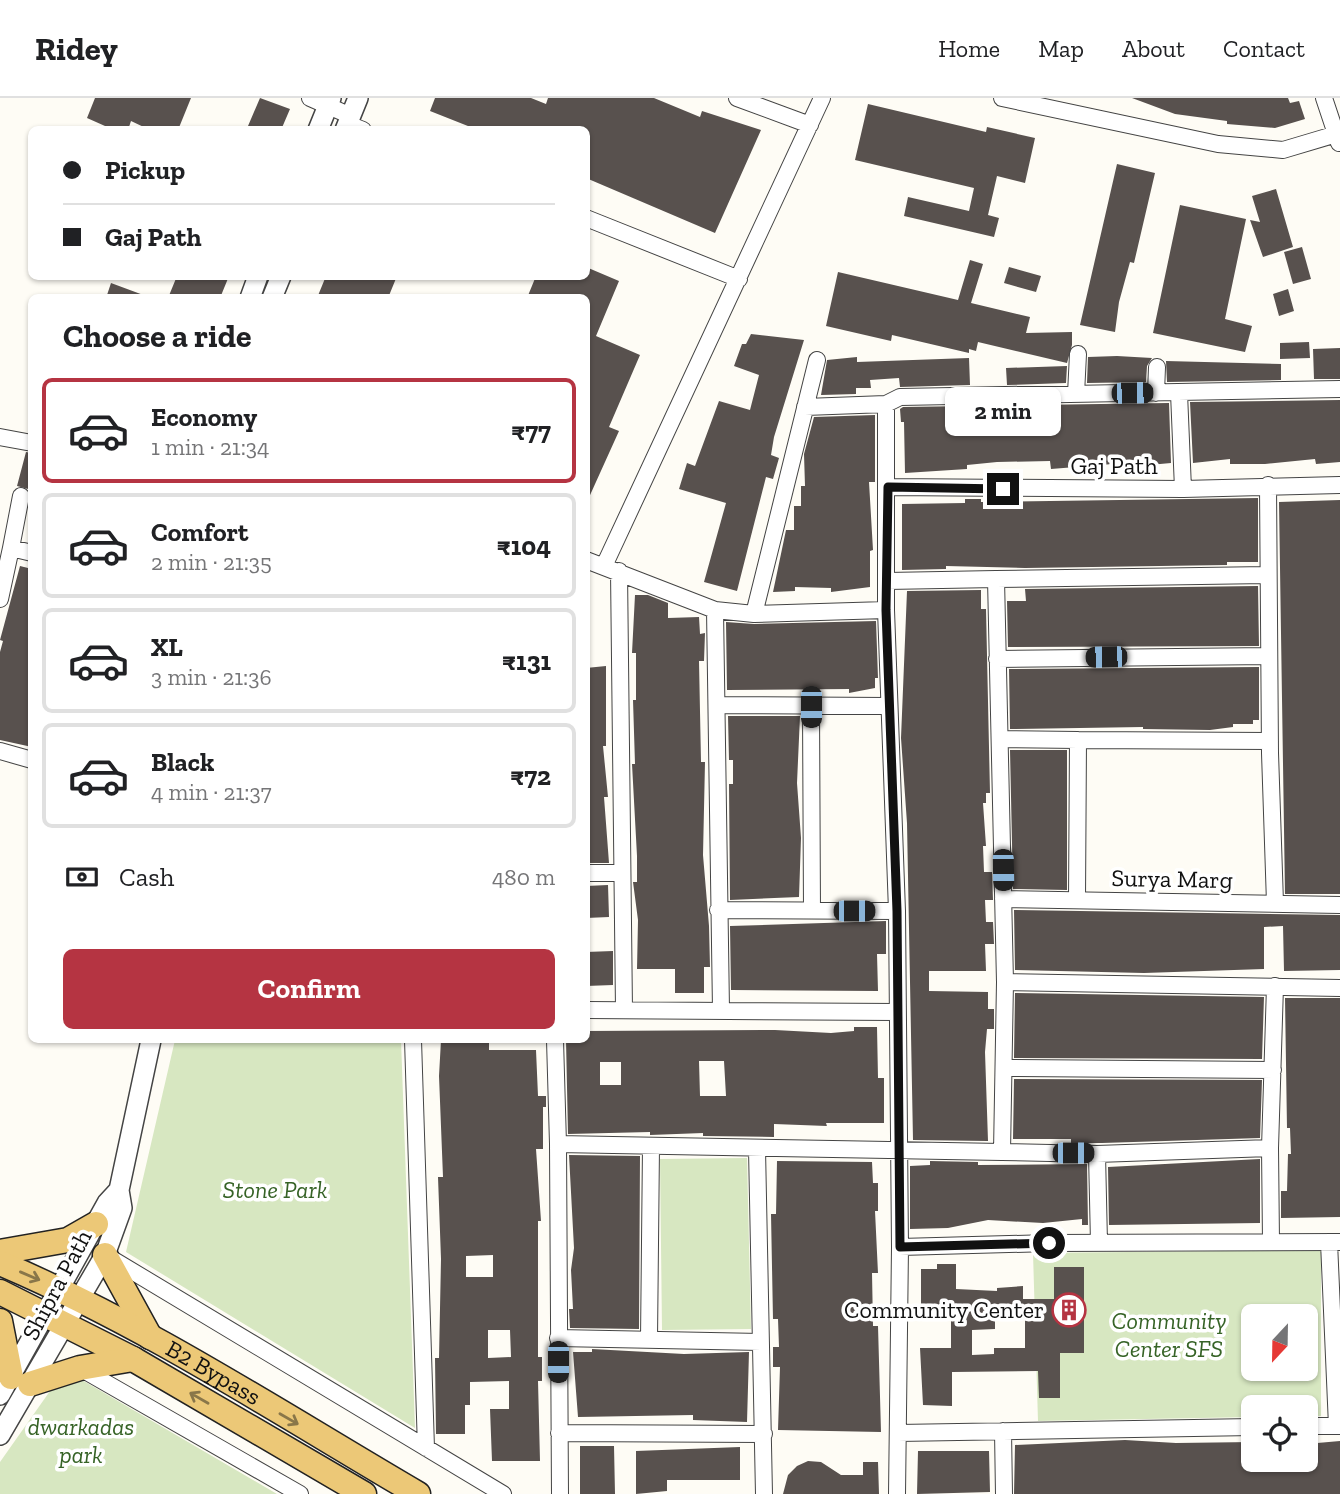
<!DOCTYPE html>
<meta charset="utf-8">
<style>
body{margin:0;font-family:"Zilla Slab",serif;background:#f2f2f2;color:#202124;height:100vh;display:flex;flex-direction:column;font-size:26px;white-space:nowrap}
*{box-sizing:border-box;margin:0}
p{font-size:23px;color:#757577}
.icon{flex:none;width:38px;height:38px;fill:none;stroke:currentColor;stroke-width:2;stroke-linecap:round;stroke-linejoin:round}
.map{position:relative;flex:1;overflow:hidden}
.panel{position:absolute;left:28px;top:196px;width:562px;height:749px;display:flex;flex-direction:column;background:#fff;border-radius:10px;box-shadow:0 2px 5px #0004}
.panel>*{flex:none}
.top-card{position:absolute;left:28px;top:28px;width:562px;height:154px;border-radius:10px;box-shadow:0 2px 5px #0004;display:grid;align-content:center;height:154px;padding:0 35px;background:#fff}
.needle{width:46px;rotate:202deg}
.buttons{position:absolute;left:1241px;top:1206px;display:grid;gap:14px}
.buttons a{display:grid;place-items:center;width:77px;height:77px;border-radius:10px;background:#fff;box-shadow:0 2px 5px #0004;font-size:35px}
.end{position:absolute;width:32px;height:32px;margin:-16px;border:9px solid #111;background:#fff;box-shadow:0 0 0 4px #fff}
.from{border-radius:50%}
.bubble{position:absolute;height:49px;border-radius:10px;background:#fff;box-shadow:0 2px 5px #0004;font-size:23px;font-weight:700;line-height:49px;text-align:center}
.car{position:absolute;width:21px;height:42px;margin:-21px -10px;border-radius:9px;box-shadow:0 0 5px 2px #0007;background:linear-gradient(#222 24%,#8ab4d8 0 40%,#222 0 76%,#8ab4d8 0 86%,#222 0)}
.top-card b{display:flex;align-items:center;gap:24px;height:66px;font-size:26px}
.top-card b+b{border-top:2px solid #e0e0e0}
.top-card i{width:18px;height:18px;background:#202124}
ul{padding:0;list-style:none}
li{display:flex;align-items:center;gap:21px;height:105px;margin:0 14px 10px;padding:0 21px;border:4px solid #e0e0e0;border-radius:10px}
li div{flex:1}
li b{display:block;font-size:26px}
li em{font-style:normal;font-weight:700}
li.selected{border-color:#b53442}
li>.icon{width:63px;height:63px;stroke-width:1.5}
h2{padding:0 35px;font-size:32px;line-height:84px}
.pay{display:flex;align-items:center;gap:18px;height:77px;padding:0 35px;font-size:26px}
.pay p{margin-inline-start:auto}
.button{display:flex;gap:14px;margin-top:auto;padding:14px 35px}
.button a{flex:1;height:80px;border-radius:10px;background:#b53442;color:#fff;font-size:28px;font-weight:700;line-height:80px;text-align:center}
header{display:flex;align-items:center;gap:42px;box-sizing:border-box;height:98px;padding:0 35px;background:#fff;border-bottom:2px solid #e0e0e0}
header strong{font-size:33px}
nav{display:flex;gap:38px;margin-inline-start:auto;font-size:24px}
.map>svg:first-child{display:block}
</style>
<header>
<strong>Ridey</strong>
<nav><a>Home</a><a>Map</a><a>About</a><a>Contact</a></nav>
</header>
<div class="map">
<svg width="1340" height="1396" viewBox="0 0 1340 1396">
<rect width="100%" height="100%" fill="#fefcf5"/>
<path fill="#d7e7c1" fill-rule="evenodd" d="M 175,942 L 401,942 L 415,1330 L 126,1154 Z
M 747,1060 L 751,1231 L 662,1232 L 660,1061 Z
M 1321,1152 L 1321,1318 L 1306,1318 L 1306,1309 L 1253,1309 L 1253,1319 L 1038,1323 L 1033,1155 ZM 1253,1218 L 1306,1218 L 1306,1270 L 1253,1270 Z
M 82,1282 L 277,1396 L 0,1396 L 0,1364 L 50,1293 Z"/>
<path fill="#58514e" fill-rule="evenodd" d="M 95,0 L 191,0 L 178,32 L 150,32 L 131,23 L 128,32 L 114,32 L 87,20 Z
M 260,0 L 290,11 L 281,32 L 257,32 L 248,28 Z
M 435,0 L 531,0 L 546,6 L 548,0 L 654,0 L 700,19 L 702,13 L 761,32 L 715,135 L 586,80 L 586,32 L 478,32 L 430,13 Z
M 1132,0 L 1288,0 L 1290,5 L 1299,3 L 1305,21 L 1275,30 L 1227,26 L 1227,23 L 1175,16 Z
M 868,6 L 986,34 L 987,29 L 1035,40 L 1025,85 L 997,78 L 988,117 L 999,120 L 994,139 L 904,118 L 908,99 L 969,113 L 974,90 L 855,62 Z
M 1117,66 L 1155,75 L 1134,165 L 1130,164 L 1119,204 L 1115,234 L 1080,227 Z
M 1276,91 L 1293,149 L 1263,159 L 1250,122 L 1260,124 L 1252,98 Z
M 1180,107 L 1246,121 L 1225,221 L 1252,228 L 1245,254 L 1153,235 Z
M 1302,149 L 1311,181 L 1293,186 L 1284,154 Z
M 970,162 L 983,166 L 971,205 L 1030,219 L 1026,235 L 1072,234 L 1072,247 L 1067,265 L 978,244 L 976,253 L 969,251 L 969,255 L 892,237 L 891,243 L 826,228 L 838,174 L 958,202 Z
M 586,169 L 619,183 L 596,238 L 640,257 L 609,329 L 619,333 L 586,406 L 586,200 L 527,200 L 536,178 L 586,178 Z
M 1009,169 L 1041,178 L 1036,194 L 1004,185 Z
M 177,178 L 229,178 L 220,200 L 168,200 Z
M 326,178 L 397,178 L 388,200 L 317,200 Z
M 111,185 L 146,198 L 146,200 L 106,200 Z
M 1288,191 L 1294,213 L 1279,218 L 1273,196 Z
M 751,236 L 804,242 L 774,339 L 771,357 L 779,360 L 773,381 L 766,379 L 737,493 L 704,484 L 726,405 L 679,391 L 687,365 L 695,368 L 719,303 L 750,312 L 759,277 L 734,268 L 742,246 L 746,246 Z
M 1309,244 L 1310,260 L 1280,261 L 1280,245 Z
M 1340,250 L 1340,281 L 1314,281 L 1313,251 Z
M 857,259 L 857,264 L 969,260 L 970,287 L 900,289 L 899,280 L 870,282 L 871,290 L 856,290 L 856,296 L 821,297 L 827,262 Z
M 1088,259 L 1117,258 L 1152,260 L 1147,268 L 1146,284 L 1087,285 Z
M 1166,263 L 1281,266 L 1281,282 L 1167,284 Z
M 1067,268 L 1066,285 L 1007,287 L 1006,270 Z
M 1340,302 L 1340,364 L 1316,366 L 1315,361 L 1265,366 L 1230,366 L 1230,361 L 1193,365 L 1190,304 Z
M 1169,305 L 1171,365 L 1138,368 L 1125,365 L 1051,371 L 1050,363 L 997,364 L 967,367 L 967,371 L 905,375 L 904,324 L 901,324 L 900,311 L 903,309 Z
M 875,317 L 875,384 L 869,384 L 873,452 L 870,453 L 870,489 L 831,494 L 831,490 L 795,489 L 795,493 L 773,494 L 786,432 L 794,432 L 794,408 L 801,408 L 801,388 L 805,388 L 804,356 L 814,319 Z
M 26,354 L 32,355 L 32,392 L 17,388 Z
M 1258,400 L 1258,464 L 1227,464 L 1227,467 L 1025,470 L 946,468 L 946,471 L 902,472 L 902,406 L 965,405 L 965,401 L 981,401 L 981,404 Z
M 1340,402 L 1340,796 L 1285,796 L 1279,404 Z
M 20,468 L 32,471 L 32,649 L 0,642 L 0,554 L 3,543 L 0,542 Z
M 1258,488 L 1259,548 L 1008,549 L 1007,503 L 1026,503 L 1025,491 Z
M 981,492 L 981,511 L 986,511 L 990,695 L 986,695 L 986,705 L 983,705 L 986,748 L 983,748 L 984,774 L 992,774 L 993,802 L 985,802 L 986,824 L 993,824 L 994,846 L 985,846 L 986,873 L 929,873 L 929,893 L 988,894 L 988,911 L 994,911 L 994,931 L 987,931 L 985,954 L 988,1043 L 913,1042 L 907,725 L 901,640 L 907,493 Z
M 635,497 L 648,497 L 668,505 L 668,520 L 699,519 L 700,536 L 705,535 L 704,563 L 699,563 L 701,664 L 705,664 L 703,757 L 709,828 L 710,869 L 704,869 L 704,895 L 675,895 L 675,871 L 637,871 L 638,822 L 633,784 L 637,784 L 637,758 L 632,666 L 635,666 L 633,602 L 636,602 L 636,555 L 632,555 Z
M 876,523 L 878,580 L 875,580 L 875,590 L 849,595 L 849,591 L 727,592 L 726,524 L 754,526 Z
M 606,568 L 606,648 L 603,648 L 608,699 L 604,699 L 609,765 L 586,765 L 586,570 Z
M 1259,569 L 1259,622 L 1253,622 L 1253,626 L 1233,626 L 1233,629 L 1210,632 L 1143,631 L 1143,629 L 1010,631 L 1009,571 Z
M 728,618 L 800,618 L 797,685 L 801,740 L 799,799 L 730,802 L 729,686 L 733,686 L 733,662 L 729,662 Z
M 1010,652 L 1067,652 L 1067,792 L 1013,791 Z
M 608,787 L 609,819 L 586,820 L 586,788 Z
M 1014,812 L 1340,817 L 1340,872 L 1284,873 L 1283,828 L 1264,829 L 1264,871 L 1144,875 L 1015,872 Z
M 886,823 L 886,856 L 877,856 L 878,893 L 731,892 L 730,828 Z
M 613,853 L 613,887 L 586,888 L 586,854 Z
M 1015,895 L 1264,899 L 1262,961 L 1014,960 Z
M 1285,900 L 1340,900 L 1340,1119 L 1281,1120 L 1281,1093 L 1287,1093 L 1288,1056 L 1291,1056 L 1290,1030 L 1287,1030 Z
M 854,929 L 877,929 L 878,980 L 884,980 L 884,1025 L 826,1025 L 827,1028 L 774,1026 L 774,1039 L 703,1038 L 703,1035 L 650,1037 L 650,1034 L 568,1036 L 566,942 L 586,942 L 586,933 L 775,932 L 831,935 L 854,933 ZM 699,963 L 724,963 L 726,998 L 700,998 ZM 600,964 L 621,964 L 621,987 L 600,987 Z
M 441,942 L 489,942 L 489,952 L 536,952 L 538,998 L 546,998 L 546,1009 L 543,1009 L 543,1051 L 536,1051 L 541,1123 L 538,1123 L 538,1259 L 542,1259 L 542,1283 L 538,1283 L 540,1363 L 492,1363 L 490,1311 L 509,1311 L 509,1283 L 470,1284 L 470,1307 L 465,1307 L 465,1336 L 436,1336 L 435,1260 L 439,1260 L 441,1161 L 438,1079 L 443,1079 L 439,978 ZM 493,1157 L 493,1179 L 466,1179 L 466,1158 ZM 488,1232 L 510,1232 L 511,1259 L 488,1260 Z
M 1014,981 L 1262,982 L 1260,1040 L 1102,1045 L 1071,1045 L 1071,1041 L 1013,1041 Z
M 569,1057 L 640,1058 L 639,1231 L 570,1230 L 569,1211 L 573,1211 L 571,1172 L 574,1150 Z
M 1260,1061 L 1260,1125 L 1109,1127 L 1108,1069 Z
M 777,1063 L 872,1064 L 873,1085 L 878,1085 L 878,1113 L 875,1113 L 878,1175 L 872,1175 L 873,1228 L 878,1228 L 881,1334 L 778,1332 L 780,1269 L 773,1269 L 773,1249 L 779,1249 L 778,1221 L 773,1221 L 771,1116 L 776,1116 Z
M 930,1063 L 978,1064 L 978,1067 L 1087,1066 L 1088,1127 L 1082,1127 L 1082,1121 L 1043,1125 L 988,1122 L 948,1130 L 910,1131 L 910,1068 L 930,1067 Z
M 937,1166 L 956,1166 L 956,1191 L 997,1193 L 997,1190 L 1023,1188 L 1023,1201 L 1054,1201 L 1054,1169 L 1084,1169 L 1084,1255 L 1060,1255 L 1060,1300 L 1039,1300 L 1038,1273 L 952,1274 L 952,1308 L 923,1307 L 920,1250 L 951,1250 L 951,1220 L 921,1216 L 921,1171 L 937,1171 ZM 995,1216 L 1025,1216 L 1025,1250 L 994,1250 L 994,1256 L 972,1257 L 972,1232 L 995,1231 Z
M 592,1251 L 684,1256 L 749,1254 L 747,1324 L 693,1322 L 693,1317 L 578,1319 L 573,1254 L 592,1254 Z
M 1125,1342 L 1176,1345 L 1253,1344 L 1253,1362 L 1306,1362 L 1306,1346 L 1340,1343 L 1340,1396 L 1014,1396 L 1015,1347 Z
M 580,1348 L 614,1348 L 615,1396 L 580,1396 Z
M 740,1349 L 740,1382 L 667,1382 L 667,1393 L 636,1396 L 636,1353 Z
M 918,1353 L 989,1353 L 990,1394 L 917,1396 Z
M 808,1363 L 821,1364 L 841,1377 L 863,1377 L 863,1364 L 878,1364 L 879,1396 L 783,1396 L 788,1377 L 797,1368 Z"/>
<g fill="none" stroke-linecap="round" stroke-linejoin="round">
<defs>
<path id="minor" d="M 310,0 L 351,18
M 737,0 L 810,27
M 1002,0 L 1218,46 L 1283,52 L 1340,35
M 1324,0 L 1339,45
M 348,26 L 363,32
M 586,120 L 739,181
M 1156,295 L 1157,269
M 1179,295 L 1183,391
M 1076,296 L 1078,256
M 886,306 L 886,512 L 897,813 L 900,1149 L 897,1396
M 805,309 L 886,306 L 900,299 L 1340,291
M 0,339 L 32,345
M 1268,387 L 1270,655 L 1275,805
M 888,389 L 1183,391 L 1340,387
M 11,450 L 21,398
M 586,462 L 715,512 L 754,516 L 886,512
M 604,468 L 822,0
M 619,473 L 624,912
M 996,481 L 1267,477
M 0,501 L 11,450 L 32,455
M 715,512 L 721,912
M 754,516 L 817,262
M 997,561 L 1269,558
M 717,607 L 888,608
M 811,609 L 812,813
M 1001,641 L 1078,642
M 0,653 L 32,662
M 586,775 L 621,775
M 1003,801 L 1340,807
M 1077,802 L 1078,642 L 1270,643
M 718,812 L 897,813
M 1005,884 L 1340,890
M 586,912 L 897,914
M 413,942 L 426,1350
M 555,942 L 558,1046 L 560,1396
M 1004,970 L 1273,972
M 558,1046 L 1002,1054 L 1005,884 L 996,481 L 887,483
M 757,1051 L 764,1396
M 1002,1054 L 1097,1056 L 1270,1050
M 1097,1056 L 1099,1145
M 1271,1144 L 1270,1050 L 1275,888
M 1329,1144 L 1337,1328
M 900,1149 L 1049,1145 L 1340,1144
M 107,1158 L 503,1396
M 558,1240 L 761,1244
M 649,1242 L 651,1048
M 80,1270 L 300,1396
M 1306,1328 L 1340,1328
M 1003,1333 L 1004,1396
M 559,1335 L 764,1336
M 898,1335 L 1253,1329"/>
<path id="tertiary" d="M 318,32 L 331,0
M 345,32 L 358,0
M 250,200 L 258,178
M 272,200 L 281,178
M 0,1297 L 107,1105 L 119,1092
M 0,1337 L 105,1157 L 122,1110 L 119,1092 L 151,942"/>
<g id="primary">
<path d="M 0,1154 L 68,1142 L 96,1126"/>
<path d="M 105,1157 L 150,1239"/>
<path id="s1" d="M 0,1165 C 146,1227 281,1316 418,1396"/>
<path d="M 0,1194 L 133,1261 L 364,1396"/>
<path d="M 0,1223 L 11,1279"/>
<path d="M 30,1286 L 80,1270 L 133,1261"/>
</g>
</defs>
<use href="#minor" stroke="#444" stroke-width="18"/>
<use href="#tertiary" stroke="#444" stroke-width="22"/>
<use href="#primary" stroke="#222" stroke-width="27"/>
<use href="#minor" stroke="#fff" stroke-width="16"/>
<use href="#tertiary" stroke="#fff" stroke-width="19"/>
<use href="#primary" stroke="#ecc877" stroke-width="24"/>
</g>
<defs><path id="oneway-shaft" d="M-6 0H5M1.5-3L5.5 0L1.5 3" fill="none" stroke-width="1.6" stroke-linecap="round" stroke-linejoin="round" transform="scale(1.75)"/></defs>
<g stroke="#897649">
<use href="#oneway-shaft" transform="translate(30 1178) rotate(23)"/>
<use href="#oneway-shaft" transform="translate(199 1300) rotate(-150)"/>
<use href="#oneway-shaft" transform="translate(289 1321) rotate(30)"/>
</g>
<g fill="none" stroke-linecap="round" stroke-linejoin="round">
<path stroke="#111" stroke-width="9" d="M 1003,391 L 888,389 L 886,512 L 897,813 L 900,1149 L 1049,1145"/>
</g>
<defs>
<symbol id="building-ring" viewBox="-11 -11 22 22"><circle r="9.5" fill="#fff" stroke="#b53442" stroke-width="1.5"/><path d="M-4-6H4V6H1V3H-1V6H-4ZM-2.5-4.3h1.7v1.8h-1.7ZM.8-4.3h1.7v1.8H.8ZM-2.5-1h1.7V.8h-1.7ZM.8-1h1.7V.8H.8Z" fill="#b53442"/></symbol>
</defs>
<g fill-rule="evenodd">
<use href="#building-ring" x="1050" y="1193" width="38" height="38"/>
</g>
<g text-anchor="middle" stroke-width="7" stroke-linejoin="round" paint-order="stroke">
<g font-size="24" fill="#111" stroke="#fff">
<text x="1114" y="376">Gaj Path</text>
<text transform="translate(1172 781) rotate(1)" y="8">Surya Marg</text>
<text transform="translate(57 1187) rotate(-62)" y="8">Shipra Path</text>
<text dy="8" stroke="none"><textPath href="#s1" startOffset="240">B2 Bypass</textPath></text>
</g>
<g font-size="24" font-style="italic" fill="#366326" stroke="#fff">
<text x="275" y="1100">Stone Park</text>
<text x="1169" y="1231">Community<tspan x="1169" dy="28">Center SFS</tspan></text>
<text x="81" y="1337">dwarkadas<tspan x="81" dy="28">park</tspan></text>
</g>
<g font-size="24" fill="#111" stroke="#fff" text-anchor="end">
<text x="1044" y="1220">Community Center</text>
</g>
</g>
</svg>
<div class="buttons">
<a><svg class="needle" viewBox="-14 -14 28 28"><path d="M0-13l5 13h-10z" fill="#e53935"/><path d="M0 13l5-13h-10z" fill="#757577"/></svg></a>
<a><svg class="icon" aria-label="locate" viewBox="0 0 24 24"><circle cx="12" cy="12" r="6"/><path d="M12 2v4M12 18v4M2 12h4M18 12h4"/></svg></a>
</div>
<i class="end from" style="left:1049px;top:1145px"></i>
<i class="end" style="left:1003px;top:391px"></i>
<div class="bubble" style="left:945px;top:289px;width:116px">2 min</div>
<i class="car" style="left:1132px;top:295px;rotate:89deg"></i>
<i class="car" style="left:1106px;top:559px;rotate:269deg"></i>
<i class="car" style="left:811px;top:609px;rotate:180deg"></i>
<i class="car" style="left:1003px;top:772px;rotate:179deg"></i>
<i class="car" style="left:854px;top:813px;rotate:90deg"></i>
<i class="car" style="left:1073px;top:1055px;rotate:90deg"></i>
<i class="car" style="left:558px;top:1264px;rotate:180deg"></i>
<div class="top-card">
<b><i class="from"></i>Pickup</b>
<b><i></i>Gaj Path</b>
</div>
<section class="panel">
<h2>Choose a ride</h2>
<ul>
<li class="selected"><svg class="icon" aria-label="car" viewBox="0 0 24 24"><path d="M5 17H2v-5l4-1 3-4h7l3 4 3 1v5h-3M9 17h6M6 11h13"/><circle cx="7" cy="17" r="2"/><circle cx="17" cy="17" r="2"/></svg><div><b>Economy</b><p>1 min · 21:34</p></div><em>₹77</em></li>
<li><svg class="icon" aria-label="car" viewBox="0 0 24 24"><path d="M5 17H2v-5l4-1 3-4h7l3 4 3 1v5h-3M9 17h6M6 11h13"/><circle cx="7" cy="17" r="2"/><circle cx="17" cy="17" r="2"/></svg><div><b>Comfort</b><p>2 min · 21:35</p></div><em>₹104</em></li>
<li><svg class="icon" aria-label="car" viewBox="0 0 24 24"><path d="M5 17H2v-5l4-1 3-4h7l3 4 3 1v5h-3M9 17h6M6 11h13"/><circle cx="7" cy="17" r="2"/><circle cx="17" cy="17" r="2"/></svg><div><b>XL</b><p>3 min · 21:36</p></div><em>₹131</em></li>
<li><svg class="icon" aria-label="car" viewBox="0 0 24 24"><path d="M5 17H2v-5l4-1 3-4h7l3 4 3 1v5h-3M9 17h6M6 11h13"/><circle cx="7" cy="17" r="2"/><circle cx="17" cy="17" r="2"/></svg><div><b>Black</b><p>4 min · 21:37</p></div><em>₹72</em></li>
</ul>
<div class="pay"><svg class="icon" aria-label="cash" viewBox="0 0 24 24"><path d="M3 7h18v10H3z"/><circle cx="12" cy="12" r="2"/></svg>Cash<p>480 m</p></div>
<div class="button"><a>Confirm</a></div>
</section>
</div>
